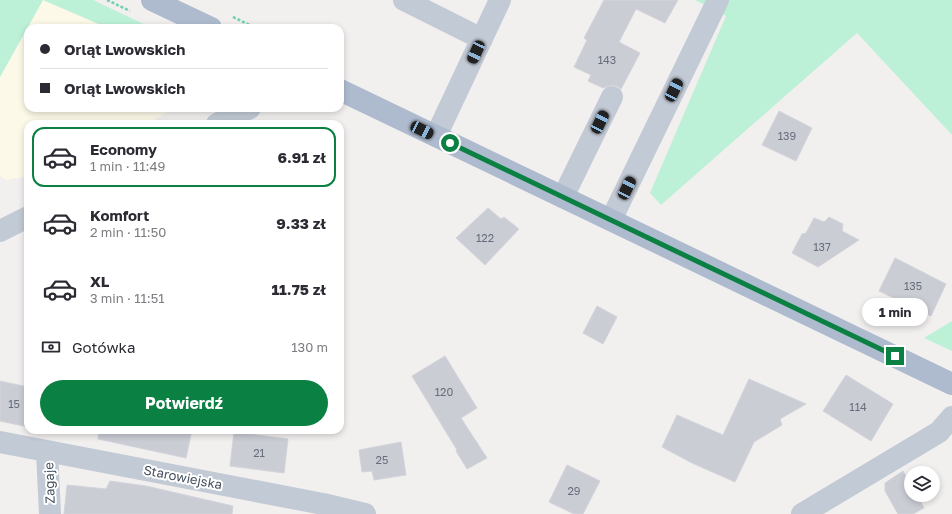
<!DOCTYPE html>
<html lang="pl">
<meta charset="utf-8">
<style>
body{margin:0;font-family:"Golos Text",sans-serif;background:#f2f2f3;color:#2b2b33;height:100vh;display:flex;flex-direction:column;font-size:15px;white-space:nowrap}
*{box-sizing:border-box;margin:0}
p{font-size:13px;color:#7c7c81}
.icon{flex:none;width:22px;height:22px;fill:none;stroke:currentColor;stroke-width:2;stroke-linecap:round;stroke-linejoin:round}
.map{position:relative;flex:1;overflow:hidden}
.details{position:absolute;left:24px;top:120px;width:320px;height:314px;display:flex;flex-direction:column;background:#fff;border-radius:12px;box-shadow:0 2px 6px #0003}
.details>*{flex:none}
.top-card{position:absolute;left:24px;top:24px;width:320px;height:88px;border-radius:12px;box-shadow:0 2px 6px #0003;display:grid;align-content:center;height:88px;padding:0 16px;background:#fff}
.tools{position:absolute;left:904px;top:466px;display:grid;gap:8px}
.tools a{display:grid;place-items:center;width:36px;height:36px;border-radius:50%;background:#fff;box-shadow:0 2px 6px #0003;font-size:20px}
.end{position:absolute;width:18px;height:18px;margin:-9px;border:5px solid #0b8043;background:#fff;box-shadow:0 0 0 2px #fff}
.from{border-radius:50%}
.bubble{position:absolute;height:28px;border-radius:14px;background:#fff;box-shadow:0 2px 6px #0003;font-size:13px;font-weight:700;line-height:28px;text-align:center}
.car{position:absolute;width:12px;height:24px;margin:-12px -6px;border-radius:5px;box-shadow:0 0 3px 1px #0007;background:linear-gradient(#222 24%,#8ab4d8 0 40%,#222 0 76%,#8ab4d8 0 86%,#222 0)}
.top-card b{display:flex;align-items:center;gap:14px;height:38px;font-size:15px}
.top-card b+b{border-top:1px solid #e1e1e2}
.top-card i{width:10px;height:10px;background:#2b2b33}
ul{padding:7px 0 0;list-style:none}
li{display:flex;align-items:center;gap:12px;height:60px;margin:0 8px 6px;padding:0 8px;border:2px solid transparent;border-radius:12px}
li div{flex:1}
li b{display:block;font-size:15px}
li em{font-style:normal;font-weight:700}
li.selected{border-color:#0b8043}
li>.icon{width:36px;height:36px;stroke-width:1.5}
.pay{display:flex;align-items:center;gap:10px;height:44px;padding:0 16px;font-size:15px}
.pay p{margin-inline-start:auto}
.action{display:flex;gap:8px;margin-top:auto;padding:8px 16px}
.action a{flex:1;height:46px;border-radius:24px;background:#0b8043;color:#fff;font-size:16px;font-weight:700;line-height:46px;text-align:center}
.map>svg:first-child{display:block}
</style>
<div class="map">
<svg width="952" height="514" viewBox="0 0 952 514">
<rect width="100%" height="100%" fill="#f2efef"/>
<path fill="#fdf9e8" d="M 43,0 L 108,28 L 28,28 L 28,108 L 174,108 L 147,124 L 28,124 L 28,176 L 6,180 L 0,176 L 0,77 Z"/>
<path fill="#bcf1d7" d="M 0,0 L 93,0 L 152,28 L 108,28 L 43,0 L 0,77 Z
M 695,0 L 952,0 L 952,135 L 857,33 L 661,205 L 650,193 L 726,16 Z
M 952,321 L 952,351 L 924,338 Z"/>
<path fill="#cbcdd5" stroke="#d3d4db" d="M 604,0 L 678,0 L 665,23 L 636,9 L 619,42 L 640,53 L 621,89 L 617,86 L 612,85 L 603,88 L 588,81 L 591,75 L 574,67 L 587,40 L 584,38 Z
M 779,111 L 812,128 L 796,161 L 762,145 Z
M 488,208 L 501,219 L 504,217 L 519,229 L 485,265 L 456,238 Z
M 829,217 L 843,224 L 842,231 L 859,240 L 818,267 L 792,253 L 802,234 L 806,233 L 814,218 L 824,222 Z
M 895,258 L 946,284 L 931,316 L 879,291 Z
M 597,306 L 617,317 L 603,344 L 583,333 Z
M 445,356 L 477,408 L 461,418 L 487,458 L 467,469 L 456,451 L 457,450 L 412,376 Z
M 846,375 L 893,404 L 871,441 L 823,411 Z
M 749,379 L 806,404 L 780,419 L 782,425 L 754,442 L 735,482 L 692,463 L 662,447 L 677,415 L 723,435 Z
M 0,381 L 28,387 L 28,427 L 0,421 Z
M 99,430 L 192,430 L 186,458 L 98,439 Z
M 234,432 L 288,439 L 284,473 L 230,466 Z
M 401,442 L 406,475 L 374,480 L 372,471 L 362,472 L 359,450 Z
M 567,465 L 600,481 L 583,514 L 574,514 L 549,502 Z
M 903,471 L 911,485 L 911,495 L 917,495 L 924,508 L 913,514 L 898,514 L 885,491 L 885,483 Z
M 110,481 L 146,486 L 233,506 L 232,514 L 64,514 L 67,485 L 106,489 Z"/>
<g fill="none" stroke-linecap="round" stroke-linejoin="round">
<path stroke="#72d1ad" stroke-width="2.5" stroke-dasharray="3 2" stroke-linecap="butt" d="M 107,0 L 130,11
M 233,17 L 256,28"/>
<path stroke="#c2cad5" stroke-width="22" d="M 404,0 L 482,39
M 217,124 L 250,108
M 436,136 L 500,0
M 563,197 L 612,97
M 611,220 L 718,0
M 0,231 L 28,217
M 0,442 L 323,504 L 365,514
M 47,452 L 50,514
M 802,514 L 939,432 L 952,417"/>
<path stroke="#aebbcf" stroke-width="22" d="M 152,0 L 211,28
M 340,90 L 952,384"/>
</g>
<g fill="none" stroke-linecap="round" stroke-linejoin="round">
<path stroke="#0b8043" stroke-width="5" d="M 450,143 L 895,356"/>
</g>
<g text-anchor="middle" stroke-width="4" stroke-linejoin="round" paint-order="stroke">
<g font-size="11" fill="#676f7c">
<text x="607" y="64">143</text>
<text x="787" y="140">139</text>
<text x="485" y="242">122</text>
<text x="822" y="251">137</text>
<text x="913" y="290">135</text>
<text x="444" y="396">120</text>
<text x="14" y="408">15</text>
<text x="858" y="411">114</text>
<text x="259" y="457">21</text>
<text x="382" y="464">25</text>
<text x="574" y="495">29</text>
</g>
<g font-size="13" fill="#46505e" stroke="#fff">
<text transform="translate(183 477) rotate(11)" y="5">Starowiejska</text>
<text transform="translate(49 483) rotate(-92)" y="5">Zagaje</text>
</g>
</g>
</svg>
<div class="tools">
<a><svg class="icon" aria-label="layers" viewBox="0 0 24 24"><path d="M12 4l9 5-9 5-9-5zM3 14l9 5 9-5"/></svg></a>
</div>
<i class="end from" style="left:450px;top:143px"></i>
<i class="end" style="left:895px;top:356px"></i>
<div class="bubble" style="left:862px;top:298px;width:66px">1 min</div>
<i class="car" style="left:476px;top:52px;rotate:205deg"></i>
<i class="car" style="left:674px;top:90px;rotate:26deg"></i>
<i class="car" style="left:600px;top:122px;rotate:26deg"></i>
<i class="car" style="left:422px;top:130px;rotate:116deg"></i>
<i class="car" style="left:627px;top:188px;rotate:26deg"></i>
<div class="top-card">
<b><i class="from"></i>Orląt Lwowskich</b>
<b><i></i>Orląt Lwowskich</b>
</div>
<section class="details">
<ul>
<li class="selected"><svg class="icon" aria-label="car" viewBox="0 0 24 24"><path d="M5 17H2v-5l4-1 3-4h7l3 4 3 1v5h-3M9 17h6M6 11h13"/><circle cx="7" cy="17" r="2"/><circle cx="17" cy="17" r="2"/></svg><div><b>Economy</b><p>1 min · 11:49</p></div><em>6.91 zł</em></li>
<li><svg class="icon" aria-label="car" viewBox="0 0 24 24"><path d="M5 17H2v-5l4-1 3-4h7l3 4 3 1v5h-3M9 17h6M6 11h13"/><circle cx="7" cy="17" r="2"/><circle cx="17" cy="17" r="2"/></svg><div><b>Komfort</b><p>2 min · 11:50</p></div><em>9.33 zł</em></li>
<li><svg class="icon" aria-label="car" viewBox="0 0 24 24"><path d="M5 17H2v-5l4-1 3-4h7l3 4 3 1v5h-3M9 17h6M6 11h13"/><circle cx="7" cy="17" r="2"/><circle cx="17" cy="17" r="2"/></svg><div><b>XL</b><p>3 min · 11:51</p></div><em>11.75 zł</em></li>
</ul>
<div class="pay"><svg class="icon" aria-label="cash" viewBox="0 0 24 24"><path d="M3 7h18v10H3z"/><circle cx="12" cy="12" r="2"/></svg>Gotówka<p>130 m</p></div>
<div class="action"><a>Potwierdź</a></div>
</section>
</div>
